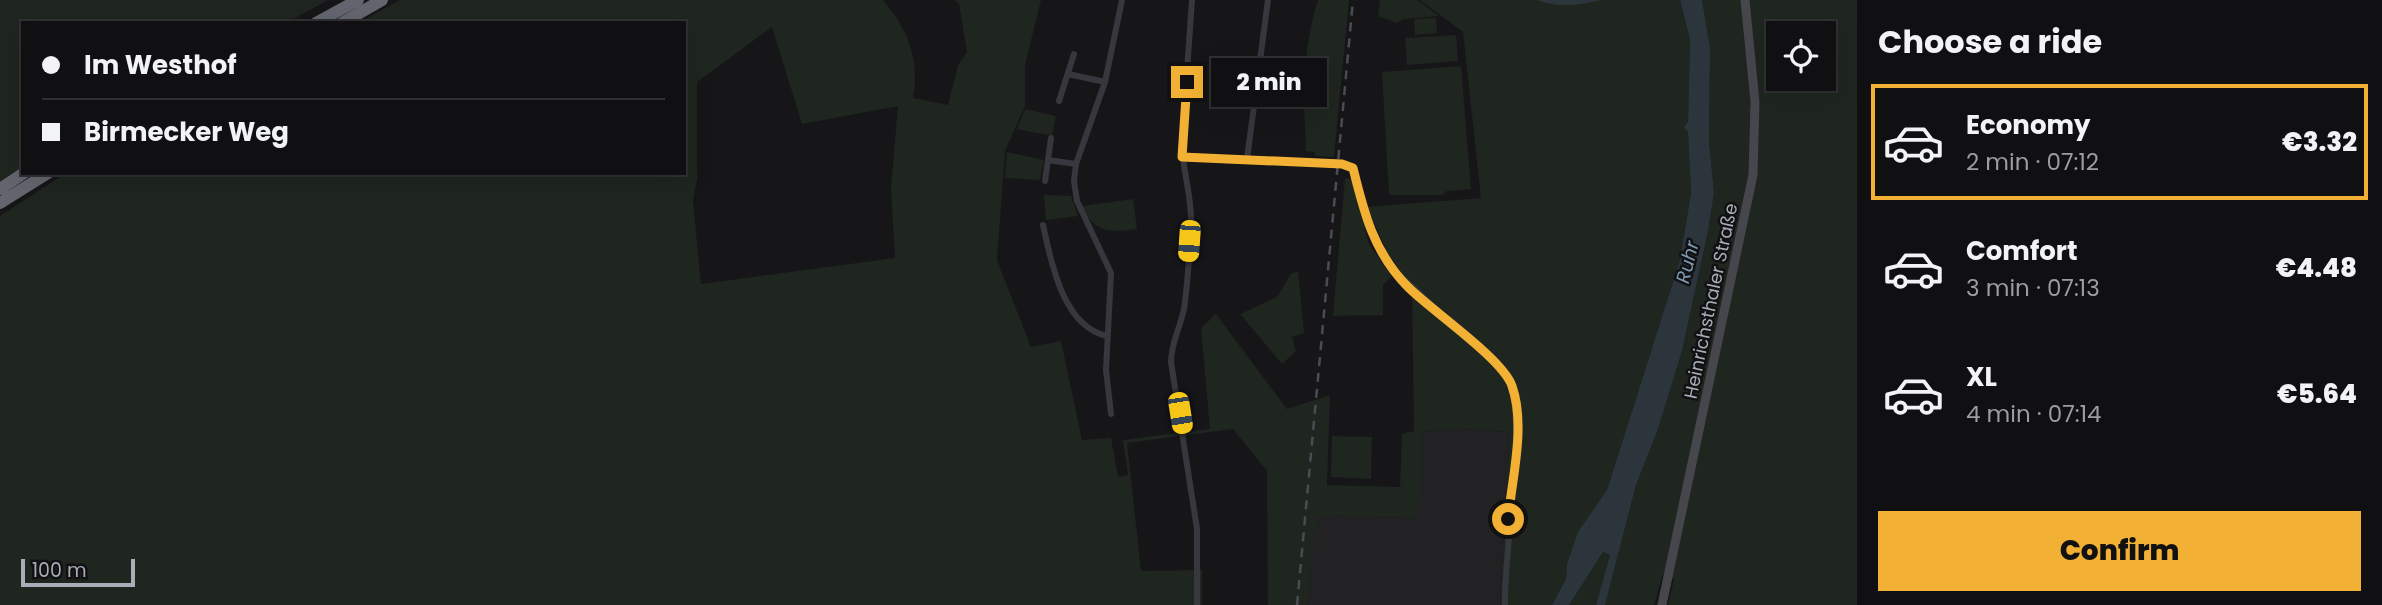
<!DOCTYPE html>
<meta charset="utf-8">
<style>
body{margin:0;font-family:Poppins,sans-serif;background:#1e1e20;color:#f1f3f6;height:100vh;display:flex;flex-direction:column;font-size:26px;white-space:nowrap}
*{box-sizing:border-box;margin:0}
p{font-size:23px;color:#9c9d9f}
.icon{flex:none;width:38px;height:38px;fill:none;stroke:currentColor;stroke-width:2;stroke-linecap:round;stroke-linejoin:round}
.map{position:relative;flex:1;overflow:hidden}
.sheet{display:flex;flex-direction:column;background:#101012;width:525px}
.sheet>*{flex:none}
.hud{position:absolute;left:21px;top:21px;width:665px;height:154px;border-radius:0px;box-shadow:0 7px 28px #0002,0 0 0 2px #303032;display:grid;align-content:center;height:154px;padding:0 21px;background:#101012}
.buttons{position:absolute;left:1766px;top:21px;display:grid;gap:14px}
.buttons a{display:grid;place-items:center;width:70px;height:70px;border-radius:0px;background:#101012;box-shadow:0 7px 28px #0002,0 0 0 2px #303032;font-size:35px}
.scale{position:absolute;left:21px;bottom:18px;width:114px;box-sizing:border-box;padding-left:7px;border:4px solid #a8adb8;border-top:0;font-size:19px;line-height:24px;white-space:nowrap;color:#a8adb8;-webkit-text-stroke:5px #111113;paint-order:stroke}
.end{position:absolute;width:32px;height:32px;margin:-16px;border:9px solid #f2b134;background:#111;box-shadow:0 0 0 4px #111}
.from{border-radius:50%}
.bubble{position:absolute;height:49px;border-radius:0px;background:#101012;box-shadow:0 7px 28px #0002,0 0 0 2px #303032;font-size:23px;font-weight:800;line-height:49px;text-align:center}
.car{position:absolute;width:21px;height:42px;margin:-21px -10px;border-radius:9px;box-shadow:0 0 5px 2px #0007;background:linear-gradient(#f5c518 24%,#345 0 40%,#f5c518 0 76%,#345 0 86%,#f5c518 0)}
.hud b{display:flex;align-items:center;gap:24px;height:66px;font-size:26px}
.hud b+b{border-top:2px solid #303032}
.hud i{width:18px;height:18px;background:#f1f3f6}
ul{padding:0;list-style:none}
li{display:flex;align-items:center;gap:21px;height:116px;margin:0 14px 10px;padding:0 7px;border:4px solid transparent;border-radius:0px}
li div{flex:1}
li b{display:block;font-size:26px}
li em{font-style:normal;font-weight:800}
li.active{border-color:#f2b134}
li>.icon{width:63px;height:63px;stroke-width:1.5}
h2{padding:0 21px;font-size:32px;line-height:84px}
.action{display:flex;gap:14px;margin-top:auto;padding:14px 21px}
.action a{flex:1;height:80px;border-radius:0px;background:#f2b134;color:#111;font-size:28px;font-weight:800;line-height:80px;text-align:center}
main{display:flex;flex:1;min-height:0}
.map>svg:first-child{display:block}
</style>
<main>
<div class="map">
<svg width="1857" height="605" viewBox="0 0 1857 605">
<rect width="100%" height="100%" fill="#161618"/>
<path fill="#222225" d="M 1461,429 L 1509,432 L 1500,605 L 1307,605 L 1316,516 L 1418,518 L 1423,432 Z"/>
<path fill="#1e261f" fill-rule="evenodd" d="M 0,0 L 328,0 L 286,23 L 23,23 L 23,167 L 0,181 Z
M 400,0 L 883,0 C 908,29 920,60 913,98 L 948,105 L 958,65 L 967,52 L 959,4 L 955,0 L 1041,0 L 1025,65 L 1025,106 L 1005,151 L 997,260 L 1031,347 L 1061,341 L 1082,440 L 1111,438 L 1118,477 L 1128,475 L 1123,440 L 1210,429 L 1201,328 L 1216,314 L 1287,409 L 1330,395 L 1327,485 L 1400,487 L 1402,434 L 1414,431 L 1412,285 L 1391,261 L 1367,207 L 1481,198 L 1463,32 L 1420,0 L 1680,0 L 1690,40 L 1688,122 L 1684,127 L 1688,132 L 1691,193 L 1680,260 L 1607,490 L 1567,564 L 1566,579 L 1552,605 L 1500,605 L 1509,432 L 1461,429 L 1423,432 L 1419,518 L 1317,516 L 1307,605 L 1268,605 L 1267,471 L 1233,429 L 1127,443 L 1141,571 L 1202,570 L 1202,605 L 0,605 L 0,216 L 66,173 L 684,173 L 684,23 L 358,23 ZM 772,27 L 802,124 L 898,106 L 891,188 L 895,258 L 701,284 L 693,202 L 697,179 L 697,82 Z
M 1318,0 L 1349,0 L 1334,157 L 1315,156 L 1315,152 L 1306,151 C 1303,99 1302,50 1318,0 Z
M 1380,0 L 1417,0 L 1439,16 L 1404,19 L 1397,23 L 1378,16 Z
M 1702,0 L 1857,0 L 1857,605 L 1668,605 L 1674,579 L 1662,576 L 1654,605 L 1605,605 L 1636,485 L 1658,429 L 1682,351 L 1708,231 L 1714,193 L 1709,141 L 1710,48 ZM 1778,33 L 1824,33 L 1824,79 L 1778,79 Z
M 1436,18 L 1437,33 L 1415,35 L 1414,19 Z
M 1456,35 L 1458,61 L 1407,65 L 1405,38 Z
M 1461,66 L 1471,189 L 1447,191 L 1442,195 L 1389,195 L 1382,72 Z
M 1025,109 L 1056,116 L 1052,136 L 1017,129 Z
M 1007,152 L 1044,160 L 1040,180 L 1005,178 Z
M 1345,178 L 1351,179 L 1369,244 L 1392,277 L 1383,284 L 1383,315 L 1333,316 Z
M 1044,195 L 1071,196 L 1078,216 L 1046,220 Z
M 1133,199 L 1137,229 C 1110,233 1094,233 1082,206 Z
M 1298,271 L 1304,333 L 1292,337 L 1296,351 L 1282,364 L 1240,314 L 1277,297 L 1291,274 Z
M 1332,436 L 1372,437 L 1371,479 L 1331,477 Z
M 1603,552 L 1610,555 L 1596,605 L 1569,605 Z"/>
<path fill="#2c353c" d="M 1537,0 L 1600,0 C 1577,6 1560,8 1537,0 Z
M 1680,0 L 1702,0 L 1710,48 L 1709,141 L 1714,193 L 1708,231 L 1682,351 L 1658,429 L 1636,485 L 1605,605 L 1596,605 L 1610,555 L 1603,552 L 1569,605 L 1552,605 L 1566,579 L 1567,564 L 1578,532 L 1607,490 L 1680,260 L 1691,193 L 1688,132 L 1684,127 L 1688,122 L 1690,40 Z"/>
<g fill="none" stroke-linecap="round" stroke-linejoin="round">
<path stroke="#37383d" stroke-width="6" d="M 1192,0 L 1182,142 C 1182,171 1193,198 1191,228 C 1189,255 1188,283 1184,309 C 1180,328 1171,343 1171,362 L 1197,529 L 1197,605
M 1068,74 L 1105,82
M 1059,101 L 1074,54
M 1182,157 L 1308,162 L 1342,164 L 1353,168 L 1367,224 L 1395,271 L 1506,374 C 1530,409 1503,554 1505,605
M 1247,159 L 1268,0
M 1048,160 L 1051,138
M 1045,181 L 1048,160 L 1076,164
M 1043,225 C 1051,262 1063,327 1107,336
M 1111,414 L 1106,370 L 1111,273 L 1077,201 L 1074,181 L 1076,164 L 1105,82 L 1122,0"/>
<path stroke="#45474d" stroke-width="9" d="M 1662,605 L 1753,175 L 1755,102 L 1745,0"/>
<path stroke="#63666e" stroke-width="12" d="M 316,23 L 358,0
M 342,23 L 382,0
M 0,189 L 24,173
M 0,203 L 48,173"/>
<path stroke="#4a4c52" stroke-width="2.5" stroke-dasharray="9 7" stroke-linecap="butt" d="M 1297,605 L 1353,0"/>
</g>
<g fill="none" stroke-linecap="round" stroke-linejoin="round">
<path stroke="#f2b134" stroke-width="9" d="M 1187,82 L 1182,157 L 1342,164 L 1353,168 C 1364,213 1374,253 1408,287 C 1432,311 1503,359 1512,386 C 1526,426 1512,478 1508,519"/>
</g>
<g text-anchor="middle" stroke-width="5" stroke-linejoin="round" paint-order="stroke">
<g font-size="18" fill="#a8adb8" stroke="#111113">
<text transform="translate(1711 301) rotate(-78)" y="6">Heinrichsthaler Straße</text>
</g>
<g font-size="19" font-style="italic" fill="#7f9bb3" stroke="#111113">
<text transform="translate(1687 262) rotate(-76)" y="7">Ruhr</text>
</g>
</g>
</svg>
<div class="buttons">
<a><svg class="icon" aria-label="locate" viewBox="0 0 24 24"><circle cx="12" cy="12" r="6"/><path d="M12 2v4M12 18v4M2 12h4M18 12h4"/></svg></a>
</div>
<div class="scale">100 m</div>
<i class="end from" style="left:1508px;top:519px"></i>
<i class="end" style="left:1187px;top:82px"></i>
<div class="bubble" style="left:1211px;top:58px;width:116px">2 min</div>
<i class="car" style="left:1189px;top:241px;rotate:184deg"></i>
<i class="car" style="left:1180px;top:413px;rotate:171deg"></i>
<div class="hud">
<b><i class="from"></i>Im Westhof</b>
<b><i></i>Birmecker Weg</b>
</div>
</div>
<section class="sheet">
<h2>Choose a ride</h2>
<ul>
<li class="active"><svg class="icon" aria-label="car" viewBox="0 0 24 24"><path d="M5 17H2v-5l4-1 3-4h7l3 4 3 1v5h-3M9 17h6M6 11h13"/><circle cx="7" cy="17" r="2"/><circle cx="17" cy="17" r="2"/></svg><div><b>Economy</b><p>2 min · 07:12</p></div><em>€3.32</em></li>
<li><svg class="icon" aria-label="car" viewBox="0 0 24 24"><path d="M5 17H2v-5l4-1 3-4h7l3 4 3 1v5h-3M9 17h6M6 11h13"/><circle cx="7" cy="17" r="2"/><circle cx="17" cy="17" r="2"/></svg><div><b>Comfort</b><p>3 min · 07:13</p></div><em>€4.48</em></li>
<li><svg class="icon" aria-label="car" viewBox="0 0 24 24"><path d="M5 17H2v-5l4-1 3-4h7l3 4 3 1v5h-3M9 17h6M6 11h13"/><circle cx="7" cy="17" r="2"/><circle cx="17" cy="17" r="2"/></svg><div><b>XL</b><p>4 min · 07:14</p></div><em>€5.64</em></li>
</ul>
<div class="action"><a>Confirm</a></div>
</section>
</main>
